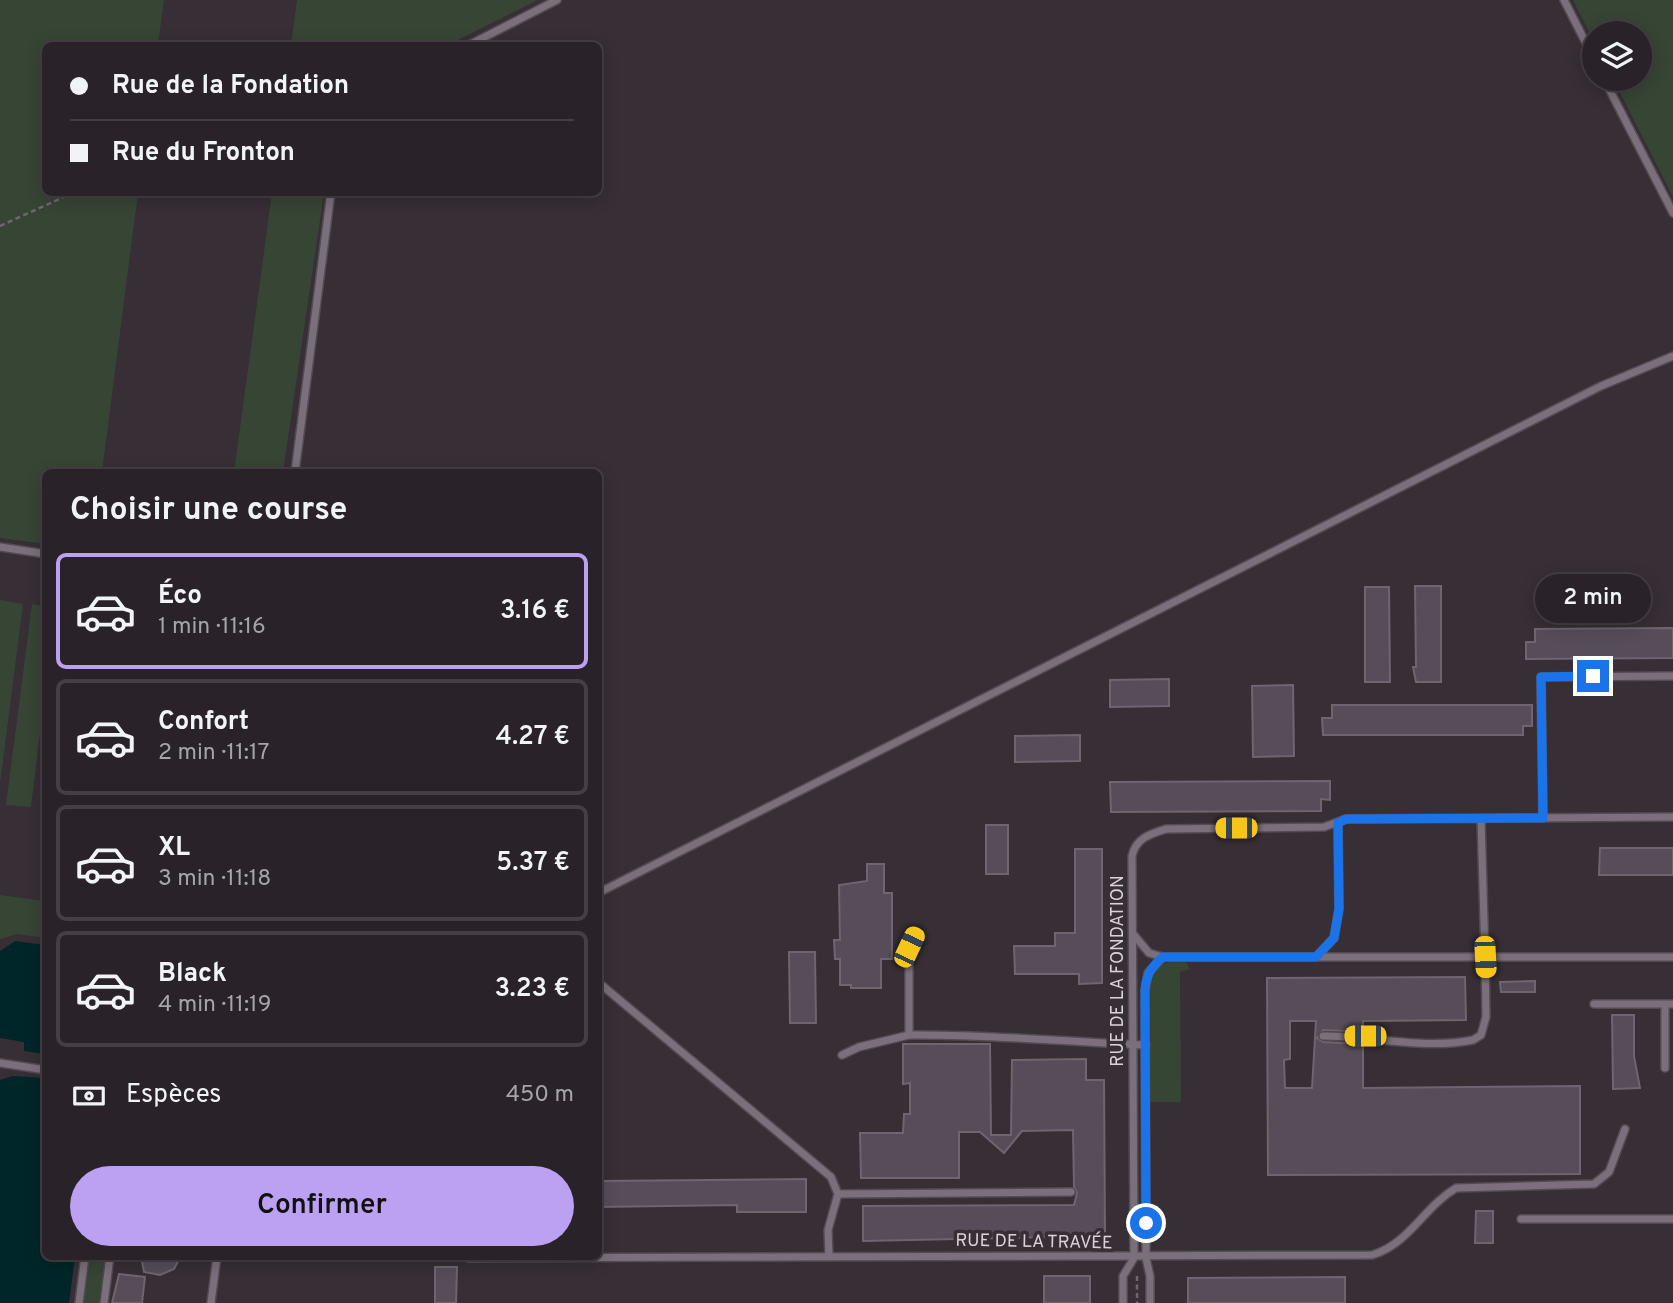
<!DOCTYPE html>
<html lang="fr">
<meta charset="utf-8">
<style>
body{margin:0;font-family:Overpass,sans-serif;background:#312a30;color:#f1f3f6;height:100vh;display:flex;flex-direction:column;font-size:26px;white-space:nowrap}
*{box-sizing:border-box;margin:0}
p{font-size:23px;color:#a5a4a8}
.icon{flex:none;width:38px;height:38px;fill:none;stroke:currentColor;stroke-width:2;stroke-linecap:round;stroke-linejoin:round}
.map{position:relative;flex:1;overflow:hidden}
.details{position:absolute;left:42px;top:469px;width:560px;height:791px;display:flex;flex-direction:column;background:#292228;border-radius:10px;box-shadow:0 4px 18px #0003,0 0 0 2px #453f45}
.details>*{flex:none}
.hud{position:absolute;left:42px;top:42px;width:560px;height:154px;border-radius:10px;box-shadow:0 4px 18px #0003,0 0 0 2px #453f45;display:grid;align-content:center;height:154px;padding:0 28px;background:#292228}
.controls{position:absolute;left:1582px;top:21px;display:grid;gap:14px}
.controls a{display:grid;place-items:center;width:70px;height:70px;border-radius:50%;background:#292228;box-shadow:0 4px 18px #0003,0 0 0 2px #453f45;font-size:35px}
.end{position:absolute;width:32px;height:32px;margin:-16px;border:9px solid #1a73e8;background:#fff;box-shadow:0 0 0 4px #fff}
.from{border-radius:50%}
.bubble{position:absolute;height:49px;border-radius:24px;background:#292228;box-shadow:0 4px 18px #0003,0 0 0 2px #453f45;font-size:23px;font-weight:600;line-height:49px;text-align:center}
.car{position:absolute;width:21px;height:42px;margin:-21px -10px;border-radius:9px;box-shadow:0 0 5px 2px #0007;background:linear-gradient(#f5c518 24%,#345 0 40%,#f5c518 0 76%,#345 0 86%,#f5c518 0)}
.hud b{display:flex;align-items:center;gap:24px;height:66px;font-size:26px}
.hud b+b{border-top:2px solid #453f45}
.hud i{width:18px;height:18px;background:#f1f3f6}
ul{padding:0;list-style:none}
li{display:flex;align-items:center;gap:21px;height:116px;margin:0 14px 10px;padding:0 14px;border:4px solid #453f45;border-radius:10px}
li div{flex:1}
li b{display:block;font-size:26px}
li em{font-style:normal;font-weight:600}
li.on{border-color:#bca0f2}
li>.icon{width:63px;height:63px;stroke-width:1.5}
h2{padding:0 28px;font-size:32px;line-height:84px}
.pay{display:flex;align-items:center;gap:18px;height:77px;padding:0 28px;font-size:26px}
.pay p{margin-inline-start:auto}
.primary-button{display:flex;gap:14px;margin-top:auto;padding:14px 28px}
.primary-button a{flex:1;height:80px;border-radius:42px;background:#bca0f2;color:#111;font-size:28px;font-weight:600;line-height:80px;text-align:center}
.map>svg:first-child{display:block}
</style>
<div class="map">
<svg width="1673" height="1303" viewBox="0 0 1673 1303">
<rect width="100%" height="100%" fill="#372e36"/>
<path fill="#374535" d="M 0,0 L 164,0 L 158,45 L 46,46 L 46,192 L 138,193 L 102,472 L 46,472 L 45,544 L 0,538 Z
M 297,0 L 538,0 L 448,45 L 291,45 Z
M 1573,0 L 1673,0 L 1673,197 L 1613,79 L 1640,79 L 1640,33 L 1594,33 L 1594,42 Z
M 272,193 L 324,193 L 283,472 L 234,472 Z
M 0,600 L 23,604 L 0,784 Z
M 32,604 L 45,606 L 45,692 L 31,807 L 6,805 Z
M 0,895 L 45,901 L 45,938 L 17,934 L 0,939 Z
M 1185,960 L 1190,969 L 1180,972 L 1181,1102 L 1150,1102 L 1150,981 C 1156,965 1168,959 1185,960 Z
M 89,1257 L 105,1257 L 99,1303 L 83,1303 Z"/>
<path fill="#002629" d="M 15,941 L 45,945 L 45,1054 L 24,1051 L 24,1042 L 0,1038 L 0,951 Z
M 13,1076 L 45,1078 L 46,1256 L 75,1257 L 69,1303 L 0,1303 L 0,1080 Z"/>
<path fill="#564d58" stroke="#6e6570" stroke-width="2" fill-rule="evenodd" d="M 1415,586 L 1441,586 L 1441,682 L 1416,682 L 1413,667 L 1416,667 Z
M 1365,587 L 1389,587 L 1390,682 L 1365,682 Z
M 1673,628 L 1673,658 L 1526,659 L 1526,642 L 1535,642 L 1535,629 Z
M 1169,679 L 1169,706 L 1110,707 L 1110,680 Z
M 1293,685 L 1294,756 L 1253,757 L 1252,686 Z
M 1332,705 L 1532,705 L 1532,726 L 1523,726 L 1523,735 L 1323,735 L 1322,718 L 1332,718 Z
M 1080,735 L 1080,761 L 1015,762 L 1015,736 Z
M 1330,781 L 1330,800 L 1321,799 L 1321,811 L 1111,812 L 1110,782 Z
M 986,825 L 1008,825 L 1008,874 L 986,874 Z
M 1600,848 L 1673,848 L 1673,875 L 1599,875 Z
M 1075,849 L 1102,849 L 1102,983 L 1079,984 L 1079,974 L 1015,974 L 1014,946 L 1055,946 L 1055,933 L 1075,933 Z
M 867,864 L 884,864 L 884,893 L 892,893 L 892,959 L 881,959 L 881,988 L 851,988 L 851,985 L 840,985 L 840,959 L 835,959 L 834,940 L 840,940 L 839,885 L 867,881 Z
M 789,952 L 815,952 L 816,1023 L 790,1023 Z
M 1465,977 L 1466,1020 L 1363,1021 L 1363,1032 L 1323,1030 L 1317,1038 L 1323,1042 L 1363,1044 L 1363,1088 L 1580,1086 L 1580,1174 L 1268,1175 L 1267,978 ZM 1290,1021 L 1316,1021 L 1312,1088 L 1285,1088 L 1284,1060 L 1290,1059 Z
M 1535,981 L 1535,992 L 1501,992 L 1500,982 Z
M 1612,1015 L 1634,1015 L 1634,1056 L 1640,1088 L 1613,1089 Z
M 903,1044 L 990,1044 L 991,1135 L 1011,1135 L 1012,1060 L 1086,1059 L 1086,1080 L 1104,1080 L 1105,1236 L 863,1241 L 863,1206 L 1074,1205 L 1077,1193 L 1074,1187 L 1073,1130 L 1022,1131 L 1004,1153 L 980,1132 L 959,1132 L 959,1178 L 861,1178 L 860,1133 L 903,1133 L 904,1114 L 910,1114 L 910,1083 L 903,1084 Z
M 806,1179 L 806,1212 L 737,1212 L 737,1205 L 598,1207 L 598,1181 Z
M 1476,1211 L 1493,1211 L 1493,1243 L 1475,1243 Z
M 141,1256 L 181,1256 L 174,1269 L 160,1275 L 144,1272 Z
M 435,1267 L 457,1267 L 456,1303 L 435,1303 Z
M 119,1274 L 145,1277 L 142,1303 L 112,1303 Z
M 1044,1276 L 1090,1276 L 1090,1303 L 1044,1303 Z
M 1345,1277 L 1345,1303 L 1188,1303 L 1188,1278 Z"/>
<g fill="none" stroke-linecap="round" stroke-linejoin="round">
<defs>
<path id="service" d="M 1564,0 L 1594,59
M 467,46 L 557,0
M 1604,79 L 1673,213
M 295,472 L 331,192
M 0,547 L 46,554
M 1481,818 L 1485,957 L 1673,957
M 1543,818 L 1541,677 L 1673,676
M 598,893 L 1601,386 L 1673,356
M 916,932 L 909,947 L 909,1035 C 989,1034 1067,1042 1146,1045
M 1134,935 L 1149,953 L 1163,957
M 1316,957 L 1485,957 L 1486,1017 L 1481,1035 L 1473,1040 C 1424,1050 1372,1036 1323,1036
M 598,982 L 831,1177 L 838,1194 L 828,1230 L 829,1256
M 1594,1004 L 1673,1004
M 842,1055 L 859,1047 L 909,1035
M 0,1063 L 46,1070
M 1665,1068 L 1665,1004
M 838,1194 L 1071,1192
M 1521,1219 L 1673,1219
M 468,1258 L 1372,1255 C 1409,1244 1424,1207 1456,1188 L 1594,1184 L 1609,1172 L 1625,1129
M 79,1303 L 85,1256
M 104,1303 L 110,1256
M 211,1303 L 217,1256
M 1123,1303 L 1123,1276 L 1134,1258 L 1132,856 C 1136,838 1150,834 1166,829 L 1324,827 L 1346,819 L 1673,817
M 1150,1303 L 1150,1276 L 1146,1258 L 1145,991 L 1148,973 L 1163,957 L 1316,957 L 1334,938 L 1339,909 L 1338,823"/>
</defs>
<use href="#service" stroke="#524b52" stroke-width="10"/>
<path stroke="#6f676e" stroke-width="2.5" stroke-dasharray="5 3.5" stroke-linecap="butt" d="M 0,226 L 75,192
M 1137,1276 L 1137,1303"/>
<use href="#service" stroke="#7a6f7a" stroke-width="7"/>
</g>
<g fill="none" stroke-linecap="round" stroke-linejoin="round">
<path stroke="#1a73e8" stroke-width="9" d="M 1146,1223 L 1145,990 C 1146,975 1152,966 1163,957 L 1316,957 L 1334,938 L 1339,909 L 1338,823 L 1346,819 L 1543,818 L 1541,677 L 1593,676"/>
</g>
<g text-anchor="middle" stroke-width="7" stroke-linejoin="round" paint-order="stroke">
<g font-size="18" fill="#d9d3d9" stroke="#372e36">
<text transform="translate(1117 971) rotate(-90)" y="6">RUE DE LA FONDATION</text>
<text transform="translate(1034 1241) rotate(1)" y="6">RUE DE LA TRAVÉE</text>
</g>
</g>
</svg>
<div class="controls">
<a><svg class="icon" aria-label="layers" viewBox="0 0 24 24"><path d="M12 4l9 5-9 5-9-5zM3 14l9 5 9-5"/></svg></a>
</div>
<i class="end from" style="left:1146px;top:1223px"></i>
<i class="end" style="left:1593px;top:676px"></i>
<div class="bubble" style="left:1535px;top:574px;width:116px">2 min</div>
<i class="car" style="left:1236px;top:828px;rotate:270deg"></i>
<i class="car" style="left:909px;top:947px;rotate:25deg"></i>
<i class="car" style="left:1485px;top:957px;rotate:177deg"></i>
<i class="car" style="left:1365px;top:1036px;rotate:270deg"></i>
<div class="hud">
<b><i class="from"></i>Rue de la Fondation</b>
<b><i></i>Rue du Fronton</b>
</div>
<section class="details">
<h2>Choisir une course</h2>
<ul>
<li class="on"><svg class="icon" aria-label="car" viewBox="0 0 24 24"><path d="M5 17H2v-5l4-1 3-4h7l3 4 3 1v5h-3M9 17h6M6 11h13"/><circle cx="7" cy="17" r="2"/><circle cx="17" cy="17" r="2"/></svg><div><b>Éco</b><p>1 min · 11:16</p></div><em>3.16 €</em></li>
<li><svg class="icon" aria-label="car" viewBox="0 0 24 24"><path d="M5 17H2v-5l4-1 3-4h7l3 4 3 1v5h-3M9 17h6M6 11h13"/><circle cx="7" cy="17" r="2"/><circle cx="17" cy="17" r="2"/></svg><div><b>Confort</b><p>2 min · 11:17</p></div><em>4.27 €</em></li>
<li><svg class="icon" aria-label="car" viewBox="0 0 24 24"><path d="M5 17H2v-5l4-1 3-4h7l3 4 3 1v5h-3M9 17h6M6 11h13"/><circle cx="7" cy="17" r="2"/><circle cx="17" cy="17" r="2"/></svg><div><b>XL</b><p>3 min · 11:18</p></div><em>5.37 €</em></li>
<li><svg class="icon" aria-label="car" viewBox="0 0 24 24"><path d="M5 17H2v-5l4-1 3-4h7l3 4 3 1v5h-3M9 17h6M6 11h13"/><circle cx="7" cy="17" r="2"/><circle cx="17" cy="17" r="2"/></svg><div><b>Black</b><p>4 min · 11:19</p></div><em>3.23 €</em></li>
</ul>
<div class="pay"><svg class="icon" aria-label="cash" viewBox="0 0 24 24"><path d="M3 7h18v10H3z"/><circle cx="12" cy="12" r="2"/></svg>Espèces<p>450 m</p></div>
<div class="primary-button"><a>Confirmer</a></div>
</section>
</div>
